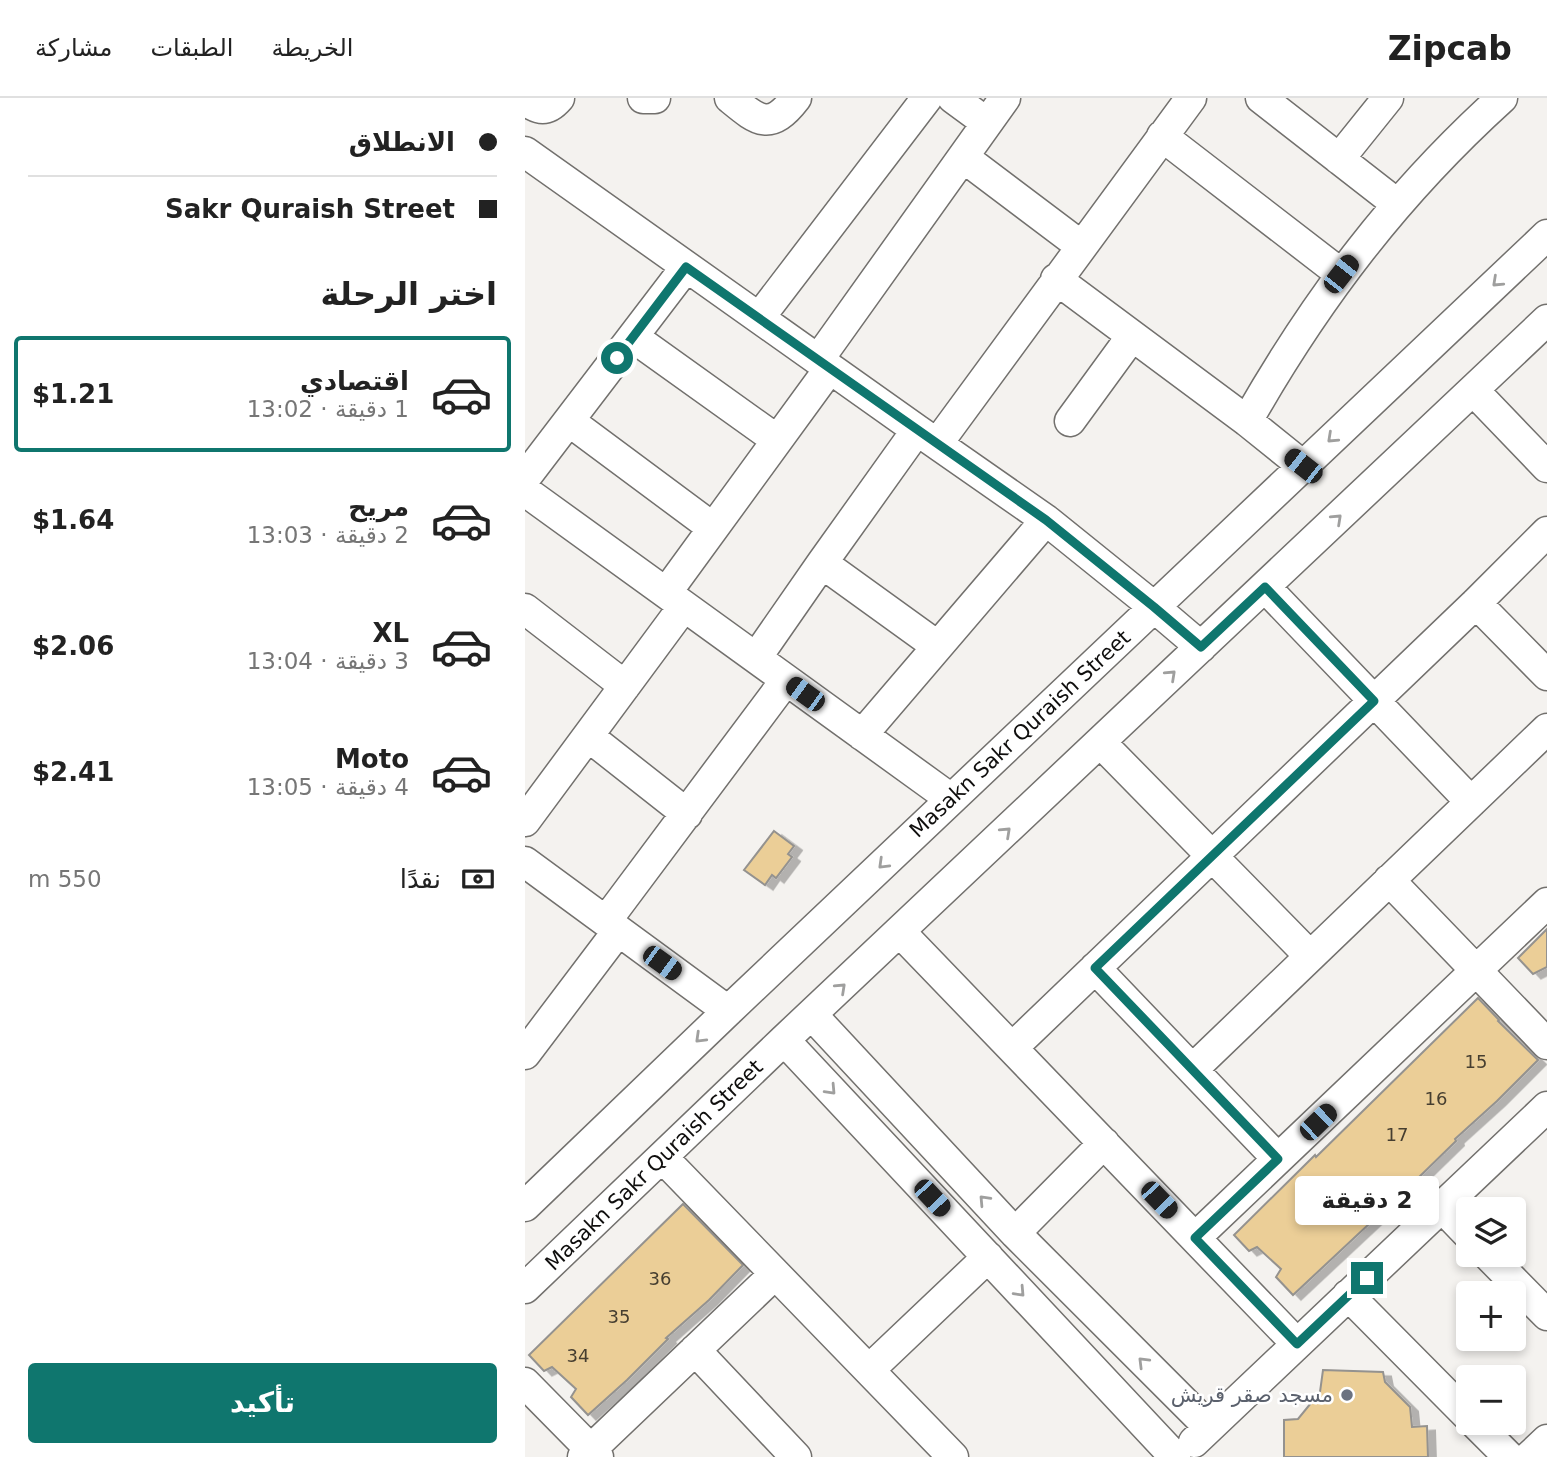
<!DOCTYPE html>
<html lang="ar">
<meta charset="utf-8">
<style>
body{margin:0;font-family:"DejaVu Sans","Noto Sans Arabic",sans-serif;background:#f2f2f2;color:#222;direction:rtl;height:100vh;display:flex;flex-direction:column;font-size:26px;white-space:nowrap}
*{box-sizing:border-box;margin:0}
p{font-size:23px;color:#767676}
.icon{flex:none;width:38px;height:38px;fill:none;stroke:currentColor;stroke-width:2;stroke-linecap:round;stroke-linejoin:round}
.map{position:relative;flex:1;overflow:hidden;direction:ltr}
.sheet{display:flex;flex-direction:column;background:#fff;width:525px}
.sheet>*{flex:none}
.banner{display:grid;align-content:center;height:154px;padding:0 28px;background:#fff}
.fabs{position:absolute;left:931px;top:1099px;display:grid;gap:14px}
.fabs a{display:grid;place-items:center;width:70px;height:70px;border-radius:7px;background:#fff;box-shadow:0 4px 10px #0003;font-size:35px}
.end{position:absolute;width:32px;height:32px;margin:-16px;border:9px solid #0f766e;background:#fff;box-shadow:0 0 0 4px #fff}
.from{border-radius:50%}
.bubble{position:absolute;height:49px;border-radius:7px;background:#fff;box-shadow:0 4px 10px #0003;font-size:23px;font-weight:700;line-height:49px;text-align:center;direction:rtl}
.car{position:absolute;width:21px;height:42px;margin:-21px -10px;border-radius:9px;box-shadow:0 0 5px 2px #0007;background:linear-gradient(#222 24%,#8ab4d8 0 40%,#222 0 76%,#8ab4d8 0 86%,#222 0)}
.banner b{display:flex;align-items:center;gap:24px;height:66px;font-size:26px}
.banner b+b{border-top:2px solid #e0e0e0}
.banner i{width:18px;height:18px;background:#222}
ul{padding:0;list-style:none}
li{display:flex;align-items:center;gap:21px;height:116px;margin:0 14px 10px;padding:0 14px;border:4px solid transparent;border-radius:7px}
li div{flex:1}
li b{display:block;font-size:26px}
li em{font-style:normal;font-weight:700}
li.active{border-color:#0f766e}
li>.icon{width:63px;height:63px;stroke-width:1.5}
h2{padding:0 28px;font-size:32px;line-height:84px}
.pay{display:flex;align-items:center;gap:18px;height:77px;padding:0 28px;font-size:26px}
.pay p{margin-inline-start:auto}
.primary-button{display:flex;gap:14px;margin-top:auto;padding:14px 28px}
.primary-button a{flex:1;height:80px;border-radius:7px;background:#0f766e;color:#fff;font-size:28px;font-weight:700;line-height:80px;text-align:center}
header{display:flex;align-items:center;gap:42px;box-sizing:border-box;height:98px;padding:0 35px;background:#fff;border-bottom:2px solid #e0e0e0}
header strong{font-size:33px}
nav{display:flex;gap:38px;margin-inline-start:auto;font-size:24px}
main{display:flex;flex:1;min-height:0}
.map>svg:first-child{display:block}
</style>
<header>
<strong>Zipcab</strong>
<nav><a>الخريطة</a><a>الطبقات</a><a>مشاركة</a></nav>
</header>
<main>
<div class="map">
<svg width="1022" height="1359" viewBox="0 0 1022 1359">
<defs>
<filter id="shadow"><feDropShadow dx="8" dy="4.5" stdDeviation="0" flood-color="#0004"/></filter>
</defs>
<rect width="100%" height="100%" fill="#f4f2ef"/>
<path fill="#ebce97" stroke="#94928f" stroke-width="2" filter="url(#shadow)" d="M 249,733 L 269,748 L 263,756 L 267,759 L 251,780 L 247,777 L 240,787 L 219,772 Z
M 1022,831 L 1022,869 L 1008,876 L 993,860 Z
M 953,900 L 974,922 L 973,923 L 1013,962 L 972,1003 L 930,1041 L 931,1043 L 890,1083 L 768,1197 L 751,1179 L 756,1171 L 732,1149 L 724,1153 L 709,1137 L 790,1057 L 791,1059 Z
M 158,1106 L 218,1167 L 184,1202 L 141,1240 L 143,1241 L 102,1282 L 63,1317 L 46,1299 L 51,1291 L 27,1269 L 19,1273 L 4,1257 Z
M 798,1272 L 858,1274 L 860,1284 L 885,1309 L 887,1329 L 902,1328 L 903,1359 L 759,1359 L 759,1322 L 773,1321 L 795,1294 Z"/>
<g fill="none" stroke-linecap="round" stroke-linejoin="round">
<defs>
<path id="minor" d="M 118,0 L 130,0
M 205,0 C 233,23 245,34 271,0
M 428,0 L 462,25
M 736,0 L 872,106
M 0,2 C 14,12 22,14 34,0
M 637,38 L 816,176
M 0,54 L 392,332 L 521,422 L 629,509 L 676,549
M 438,59 L 556,148
M 814,61 L 863,0
M 531,181 L 722,323 L 778,368
M 234,220 L 402,0
M 108,239 L 252,342
M 293,262 L 480,0
M 948,292 L 1022,369
M 44,323 L 188,430
M 545,323 L 607,238
M 722,323 C 792,200 871,96 977,0
M 412,346 L 666,0
M 0,380 L 161,169
M 0,393 L 426,701
M 297,465 L 412,548
M 740,489 L 946,704
M 141,495 L 305,270
M 951,505 L 1022,577
M 0,511 L 100,588
M 231,560 L 297,465 L 392,332
M 337,637 L 521,422
M 63,638 L 162,716
M 575,644 L 785,858
M 0,723 L 159,508
M 0,764 L 203,913
M 864,782 L 1022,946
M 81,823 L 261,582
M 375,834 L 772,1246
M 570,870 L 753,1061
M 287,917 L 490,1135 L 684,1329
M 259,942 L 650,1359
M 487,950 L 951,505 L 1022,434
M 0,956 L 93,833
M 668,971 L 1022,631
M 137,1059 L 428,1359
M 0,1108 L 203,913 L 1022,137
M 917,1109 L 943,1136
M 490,1135 L 579,1045
M 670,1140 L 1022,805
M 963,1157 L 1022,1217
M 0,1190 L 259,942 L 1022,222
M 823,1197 L 943,1318
M 170,1252 L 271,1359
M 344,1272 L 463,1159
M 0,1285 L 73,1359
M 950,1325 L 984,1359
M 669,1344 L 1022,1009
M 58,1359 L 250,1176
M 1004,1359 L 1022,1342"/>
</defs>
<use href="#minor" stroke="#72706d" stroke-width="33"/>
<use href="#minor" stroke="#fff" stroke-width="30"/>
</g>
<defs><path id="oneway-chevron" d="M-2-3.5L2.5 0L-2 3.5" fill="none" stroke-width="1.6" stroke-linecap="round" stroke-linejoin="round" transform="scale(1.75)"/></defs>
<g stroke="#9f9f9e">
<use href="#oneway-chevron" transform="translate(972 184) rotate(137)"/>
<use href="#oneway-chevron" transform="translate(807 340) rotate(137)"/>
<use href="#oneway-chevron" transform="translate(812 421) rotate(-43)"/>
<use href="#oneway-chevron" transform="translate(646 577) rotate(-43)"/>
<use href="#oneway-chevron" transform="translate(481 734) rotate(-43)"/>
<use href="#oneway-chevron" transform="translate(358 766) rotate(136)"/>
<use href="#oneway-chevron" transform="translate(316 890) rotate(-43)"/>
<use href="#oneway-chevron" transform="translate(175 940) rotate(136)"/>
<use href="#oneway-chevron" transform="translate(306 992) rotate(47)"/>
<use href="#oneway-chevron" transform="translate(459 1102) rotate(-133)"/>
<use href="#oneway-chevron" transform="translate(495 1194) rotate(47)"/>
<use href="#oneway-chevron" transform="translate(618 1264) rotate(-135)"/>
</g>
<g fill="none" stroke-linecap="round" stroke-linejoin="round">
<path stroke="#0f766e" stroke-width="9" d="M 92,260 L 161,169 L 521,422 L 629,509 L 676,549 L 740,489 L 849,603 L 570,870 L 753,1061 L 670,1140 L 772,1246 L 842,1180"/>
</g>
<circle fill="#6b7280" stroke="#fff" stroke-width="2.5" cx="822" cy="1297" r="7"/>
<g text-anchor="middle" stroke-width="5" stroke-linejoin="round" paint-order="stroke">
<g font-size="18" fill="#463e30">
<text x="951" y="970">15</text>
<text x="911" y="1007">16</text>
<text x="872" y="1043">17</text>
<text x="135" y="1187">36</text>
<text x="94" y="1225">35</text>
<text x="53" y="1264">34</text>
</g>
<g font-size="21" fill="#0f0e0d" stroke="#fff">
<text transform="translate(495 636) rotate(-43)" y="7">Masakn Sakr Quraish Street</text>
<text transform="translate(129 1067) rotate(-44)" y="7">Masakn Sakr Quraish Street</text>
</g>
<g font-size="21" fill="#5b616d" stroke="#fff" text-anchor="end">
<text x="808" y="1304">مسجد صقر قريش</text>
</g>
</g>
</svg>
<div class="fabs">
<a><svg class="icon" aria-label="layers" viewBox="0 0 24 24"><path d="M12 4l9 5-9 5-9-5zM3 14l9 5 9-5"/></svg></a>
<a>+</a>
<a>−</a>
</div>
<i class="end from" style="left:92px;top:260px"></i>
<i class="end" style="left:842px;top:1180px"></i>
<div class="bubble" style="left:770px;top:1078px;width:144px">2 دقيقة</div>
<i class="car" style="left:816px;top:176px;rotate:38deg"></i>
<i class="car" style="left:778px;top:368px;rotate:308deg"></i>
<i class="car" style="left:280px;top:596px;rotate:306deg"></i>
<i class="car" style="left:137px;top:865px;rotate:126deg"></i>
<i class="car" style="left:793px;top:1024px;rotate:46deg"></i>
<i class="car" style="left:407px;top:1100px;rotate:137deg"></i>
<i class="car" style="left:634px;top:1102px;rotate:136deg"></i>
</div>
<section class="sheet">
<div class="banner">
<b><i class="from"></i>الانطلاق</b>
<b><i></i>Sakr Quraish Street</b>
</div>
<h2>اختر الرحلة</h2>
<ul>
<li class="active"><svg class="icon" aria-label="car" viewBox="0 0 24 24"><path d="M5 17H2v-5l4-1 3-4h7l3 4 3 1v5h-3M9 17h6M6 11h13"/><circle cx="7" cy="17" r="2"/><circle cx="17" cy="17" r="2"/></svg><div><b>اقتصادي</b><p>1 دقيقة · 13:02</p></div><em>$1.21</em></li>
<li><svg class="icon" aria-label="car" viewBox="0 0 24 24"><path d="M5 17H2v-5l4-1 3-4h7l3 4 3 1v5h-3M9 17h6M6 11h13"/><circle cx="7" cy="17" r="2"/><circle cx="17" cy="17" r="2"/></svg><div><b>مريح</b><p>2 دقيقة · 13:03</p></div><em>$1.64</em></li>
<li><svg class="icon" aria-label="car" viewBox="0 0 24 24"><path d="M5 17H2v-5l4-1 3-4h7l3 4 3 1v5h-3M9 17h6M6 11h13"/><circle cx="7" cy="17" r="2"/><circle cx="17" cy="17" r="2"/></svg><div><b>XL</b><p>3 دقيقة · 13:04</p></div><em>$2.06</em></li>
<li><svg class="icon" aria-label="car" viewBox="0 0 24 24"><path d="M5 17H2v-5l4-1 3-4h7l3 4 3 1v5h-3M9 17h6M6 11h13"/><circle cx="7" cy="17" r="2"/><circle cx="17" cy="17" r="2"/></svg><div><b>Moto</b><p>4 دقيقة · 13:05</p></div><em>$2.41</em></li>
</ul>
<div class="pay"><svg class="icon" aria-label="cash" viewBox="0 0 24 24"><path d="M3 7h18v10H3z"/><circle cx="12" cy="12" r="2"/></svg>نقدًا<p>550 m</p></div>
<div class="primary-button"><a>تأكيد</a></div>
</section>
</main>
